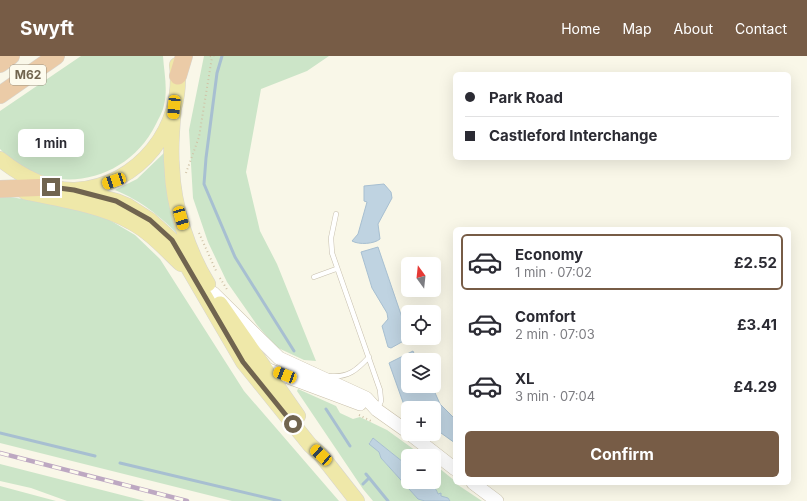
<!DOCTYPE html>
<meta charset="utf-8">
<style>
body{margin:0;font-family:Inter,sans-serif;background:#f2f2f3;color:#2b2b33;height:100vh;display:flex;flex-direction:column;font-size:15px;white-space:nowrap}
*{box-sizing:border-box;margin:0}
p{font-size:13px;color:#7c7c81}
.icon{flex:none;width:22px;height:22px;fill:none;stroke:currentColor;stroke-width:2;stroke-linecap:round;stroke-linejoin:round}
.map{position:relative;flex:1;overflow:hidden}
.drawer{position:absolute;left:453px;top:171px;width:338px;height:258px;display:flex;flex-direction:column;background:#fff;border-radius:6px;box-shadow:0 4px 16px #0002}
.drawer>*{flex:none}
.top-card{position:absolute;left:453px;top:16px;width:338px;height:88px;border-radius:6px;box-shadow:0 4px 16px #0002;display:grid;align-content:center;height:88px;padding:0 12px;background:#fff}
.needle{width:26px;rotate:345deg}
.tools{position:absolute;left:401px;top:201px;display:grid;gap:8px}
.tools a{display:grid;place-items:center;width:40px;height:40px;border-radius:6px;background:#fff;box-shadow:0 4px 16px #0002;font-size:20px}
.end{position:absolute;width:18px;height:18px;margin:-9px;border:5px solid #70644f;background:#fff;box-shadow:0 0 0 2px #fff}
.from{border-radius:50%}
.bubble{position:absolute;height:28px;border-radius:6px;background:#fff;box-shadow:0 4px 16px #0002;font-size:13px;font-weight:700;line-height:28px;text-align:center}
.car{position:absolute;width:12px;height:24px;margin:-12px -6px;border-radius:5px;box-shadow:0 0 3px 1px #0007;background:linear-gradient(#f5c518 24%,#345 0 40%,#f5c518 0 76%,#345 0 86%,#f5c518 0)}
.top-card b{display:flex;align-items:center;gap:14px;height:38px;font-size:15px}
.top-card b+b{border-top:1px solid #e1e1e2}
.top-card i{width:10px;height:10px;background:#2b2b33}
ul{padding:7px 0 0;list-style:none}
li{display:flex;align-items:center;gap:12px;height:56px;margin:0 8px 6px;padding:0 4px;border:2px solid transparent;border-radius:6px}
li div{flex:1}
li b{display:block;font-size:15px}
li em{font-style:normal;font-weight:700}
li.active{border-color:#775c46}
li>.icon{width:36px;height:36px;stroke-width:1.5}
.primary-button{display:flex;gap:8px;margin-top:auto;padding:8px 12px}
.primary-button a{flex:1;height:46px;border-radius:6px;background:#775c46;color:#fff;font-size:16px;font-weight:700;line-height:46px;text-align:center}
header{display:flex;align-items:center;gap:24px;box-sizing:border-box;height:56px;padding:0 20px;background:#775c46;color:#fff}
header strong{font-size:19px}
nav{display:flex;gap:22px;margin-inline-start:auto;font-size:14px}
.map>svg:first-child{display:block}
</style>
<header>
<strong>Swyft</strong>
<nav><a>Home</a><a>Map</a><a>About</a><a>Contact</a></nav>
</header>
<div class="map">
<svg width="807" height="445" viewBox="0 0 807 445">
<rect width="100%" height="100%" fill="#f9f7e8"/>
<path fill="#cce5c8" d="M 81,0 L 163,0 C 164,16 168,33 164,49 C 163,55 159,62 156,68 C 126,129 47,143 0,93 L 0,55 Z
M 204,0 L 329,0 L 307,15 L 261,33 L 246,116 L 260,175 L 277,208 L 316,305 L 304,304 L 276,291 L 257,269 L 227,226 L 208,186 L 193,142 L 189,74 Z
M 166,95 L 167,135 L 179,179 C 157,158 143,146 115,134 L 137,123 Z
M 0,141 L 11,141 L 96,156 L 135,179 L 160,203 L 244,335 L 339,445 L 232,445 L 0,387 Z
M 298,333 L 336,350 L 340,357 L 353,363 L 360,361 L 387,374 L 423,400 L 408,400 L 408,410 L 373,382 L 369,387 L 379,396 L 381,402 L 418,443 L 425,445 L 373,445 L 363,433 L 297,335 Z
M 0,408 L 145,445 L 67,445 L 31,432 L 0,425 Z
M 434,408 L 455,425 L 455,427 L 482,445 L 450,445 L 448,442 L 441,440 L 427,426 L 434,426 Z
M 0,430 L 56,445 L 0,445 Z"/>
<path fill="#bfd3e1" stroke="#a7bfd1" d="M 384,128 L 391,136 L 392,142 L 378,168 L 380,183 C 374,188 359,189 352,185 L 358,178 L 367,146 L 364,145 L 364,130 Z
M 378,191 L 409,282 L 391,292 L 388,291 L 382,270 L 388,263 L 387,257 L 372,232 L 361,196 Z
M 413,295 L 417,304 L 408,304 L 408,330 L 432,330 L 440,348 L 455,363 L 455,387 L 434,372 L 434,352 L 408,353 L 404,349 L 389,307 Z
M 373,382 L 408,410 L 408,426 C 420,426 433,424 438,438 L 441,437 L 441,440 L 448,442 L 450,445 L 425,445 L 418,443 L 381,402 L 379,396 L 369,388 Z"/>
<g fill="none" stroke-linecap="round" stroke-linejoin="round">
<path stroke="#a7bfd1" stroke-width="3" d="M 222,0 L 217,17 L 206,102 L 204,128 L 235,201 L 294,295
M 326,353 L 350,390
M 0,377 L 95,400
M 120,407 L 280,445
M 366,418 L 388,445
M 363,428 L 369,422"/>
<defs>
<path id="lane" d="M 336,158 L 331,182 L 332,197 L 380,334 L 381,345 L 378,352
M 314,221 L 336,213
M 329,320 C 348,322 357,314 369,301"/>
<path id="secondary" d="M 213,237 L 279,302 L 366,342 L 377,354 L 408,376
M 261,311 L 360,348
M 410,378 L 455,413
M 473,427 L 497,445"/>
<path id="primary" d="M 174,51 C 172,71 170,92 172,112 C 173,149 188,196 208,228
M 0,103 C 20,119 48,135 75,134 C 139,130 185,71 177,9
M 74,134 L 116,145 L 128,150 L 150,164 L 172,184 L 243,306 L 310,389 L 321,399 L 357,445
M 25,136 C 58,143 101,149 131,166 C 150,176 165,193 181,208
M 220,248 L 298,360"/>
<path id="highway" d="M 0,8 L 11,0
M 178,20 L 184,0
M 0,39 L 56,0
M 0,133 L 51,131"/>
</defs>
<use href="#lane" stroke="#c7bfad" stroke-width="5.5"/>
<use href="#secondary" stroke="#cac1ab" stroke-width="14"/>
<use href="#primary" stroke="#d7d4ce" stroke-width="16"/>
<use href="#highway" stroke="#d7d4ce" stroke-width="18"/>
<path stroke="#d0c2a6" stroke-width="2" stroke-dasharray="1 3" stroke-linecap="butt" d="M 210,0 L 212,1 L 214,0
M 186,117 L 199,81 L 212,1
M 199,177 L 217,217
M 220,222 L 228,235
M 359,359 L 371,365"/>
<use href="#lane" stroke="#fff" stroke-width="4.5"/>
<use href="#secondary" stroke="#fff" stroke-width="13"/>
<use href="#primary" stroke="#efe8a9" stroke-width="15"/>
<use href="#highway" stroke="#ebcba7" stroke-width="17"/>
<defs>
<path id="rail" d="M 0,397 L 187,445"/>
</defs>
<use href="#rail" stroke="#bda8c2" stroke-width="4.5"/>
<use href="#rail" stroke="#fdfbee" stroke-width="3" stroke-dasharray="9" stroke-linecap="butt"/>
</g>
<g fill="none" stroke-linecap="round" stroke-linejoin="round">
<path stroke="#70644f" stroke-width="5" d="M 51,131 L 74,134 L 116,145 L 150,164 L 172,184 L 243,306 L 293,368"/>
</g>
<g text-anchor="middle" stroke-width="3" stroke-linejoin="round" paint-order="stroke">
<rect fill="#fdfbee" stroke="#9a917f" stroke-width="1" x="10" y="9" width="36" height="20" rx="3"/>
<g font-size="12" font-weight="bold" fill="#70644f">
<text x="28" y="23">M62</text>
</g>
</g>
</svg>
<div class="tools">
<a><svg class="needle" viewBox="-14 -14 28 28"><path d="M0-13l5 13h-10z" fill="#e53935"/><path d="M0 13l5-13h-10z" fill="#7c7c81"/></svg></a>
<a><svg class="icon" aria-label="locate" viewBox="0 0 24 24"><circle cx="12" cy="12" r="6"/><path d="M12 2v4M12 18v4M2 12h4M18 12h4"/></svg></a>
<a><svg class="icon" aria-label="layers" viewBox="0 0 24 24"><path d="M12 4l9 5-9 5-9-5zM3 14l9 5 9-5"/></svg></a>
<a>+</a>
<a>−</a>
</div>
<i class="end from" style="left:293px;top:368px"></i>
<i class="end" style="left:51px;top:131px"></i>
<div class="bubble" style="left:18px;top:73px;width:66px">1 min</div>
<i class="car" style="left:174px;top:51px;rotate:185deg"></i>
<i class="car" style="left:114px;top:125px;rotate:251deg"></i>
<i class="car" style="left:181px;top:162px;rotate:164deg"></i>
<i class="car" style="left:285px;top:319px;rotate:291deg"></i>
<i class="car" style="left:321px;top:399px;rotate:312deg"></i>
<div class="top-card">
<b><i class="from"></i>Park Road</b>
<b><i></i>Castleford Interchange</b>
</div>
<section class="drawer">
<ul>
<li class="active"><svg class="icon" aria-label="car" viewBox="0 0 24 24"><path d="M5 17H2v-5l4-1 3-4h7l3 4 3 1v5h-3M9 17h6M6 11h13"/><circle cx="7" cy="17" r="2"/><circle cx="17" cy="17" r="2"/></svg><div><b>Economy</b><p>1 min · 07:02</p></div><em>£2.52</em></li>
<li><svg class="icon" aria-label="car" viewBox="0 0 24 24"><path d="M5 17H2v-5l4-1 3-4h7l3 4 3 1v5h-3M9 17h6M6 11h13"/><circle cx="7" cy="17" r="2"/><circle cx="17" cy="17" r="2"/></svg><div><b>Comfort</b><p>2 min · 07:03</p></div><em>£3.41</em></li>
<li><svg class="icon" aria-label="car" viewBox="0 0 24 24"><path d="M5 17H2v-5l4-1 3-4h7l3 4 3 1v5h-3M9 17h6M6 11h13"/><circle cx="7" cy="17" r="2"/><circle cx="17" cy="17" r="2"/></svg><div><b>XL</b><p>3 min · 07:04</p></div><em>£4.29</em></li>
</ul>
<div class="primary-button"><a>Confirm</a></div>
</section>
</div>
